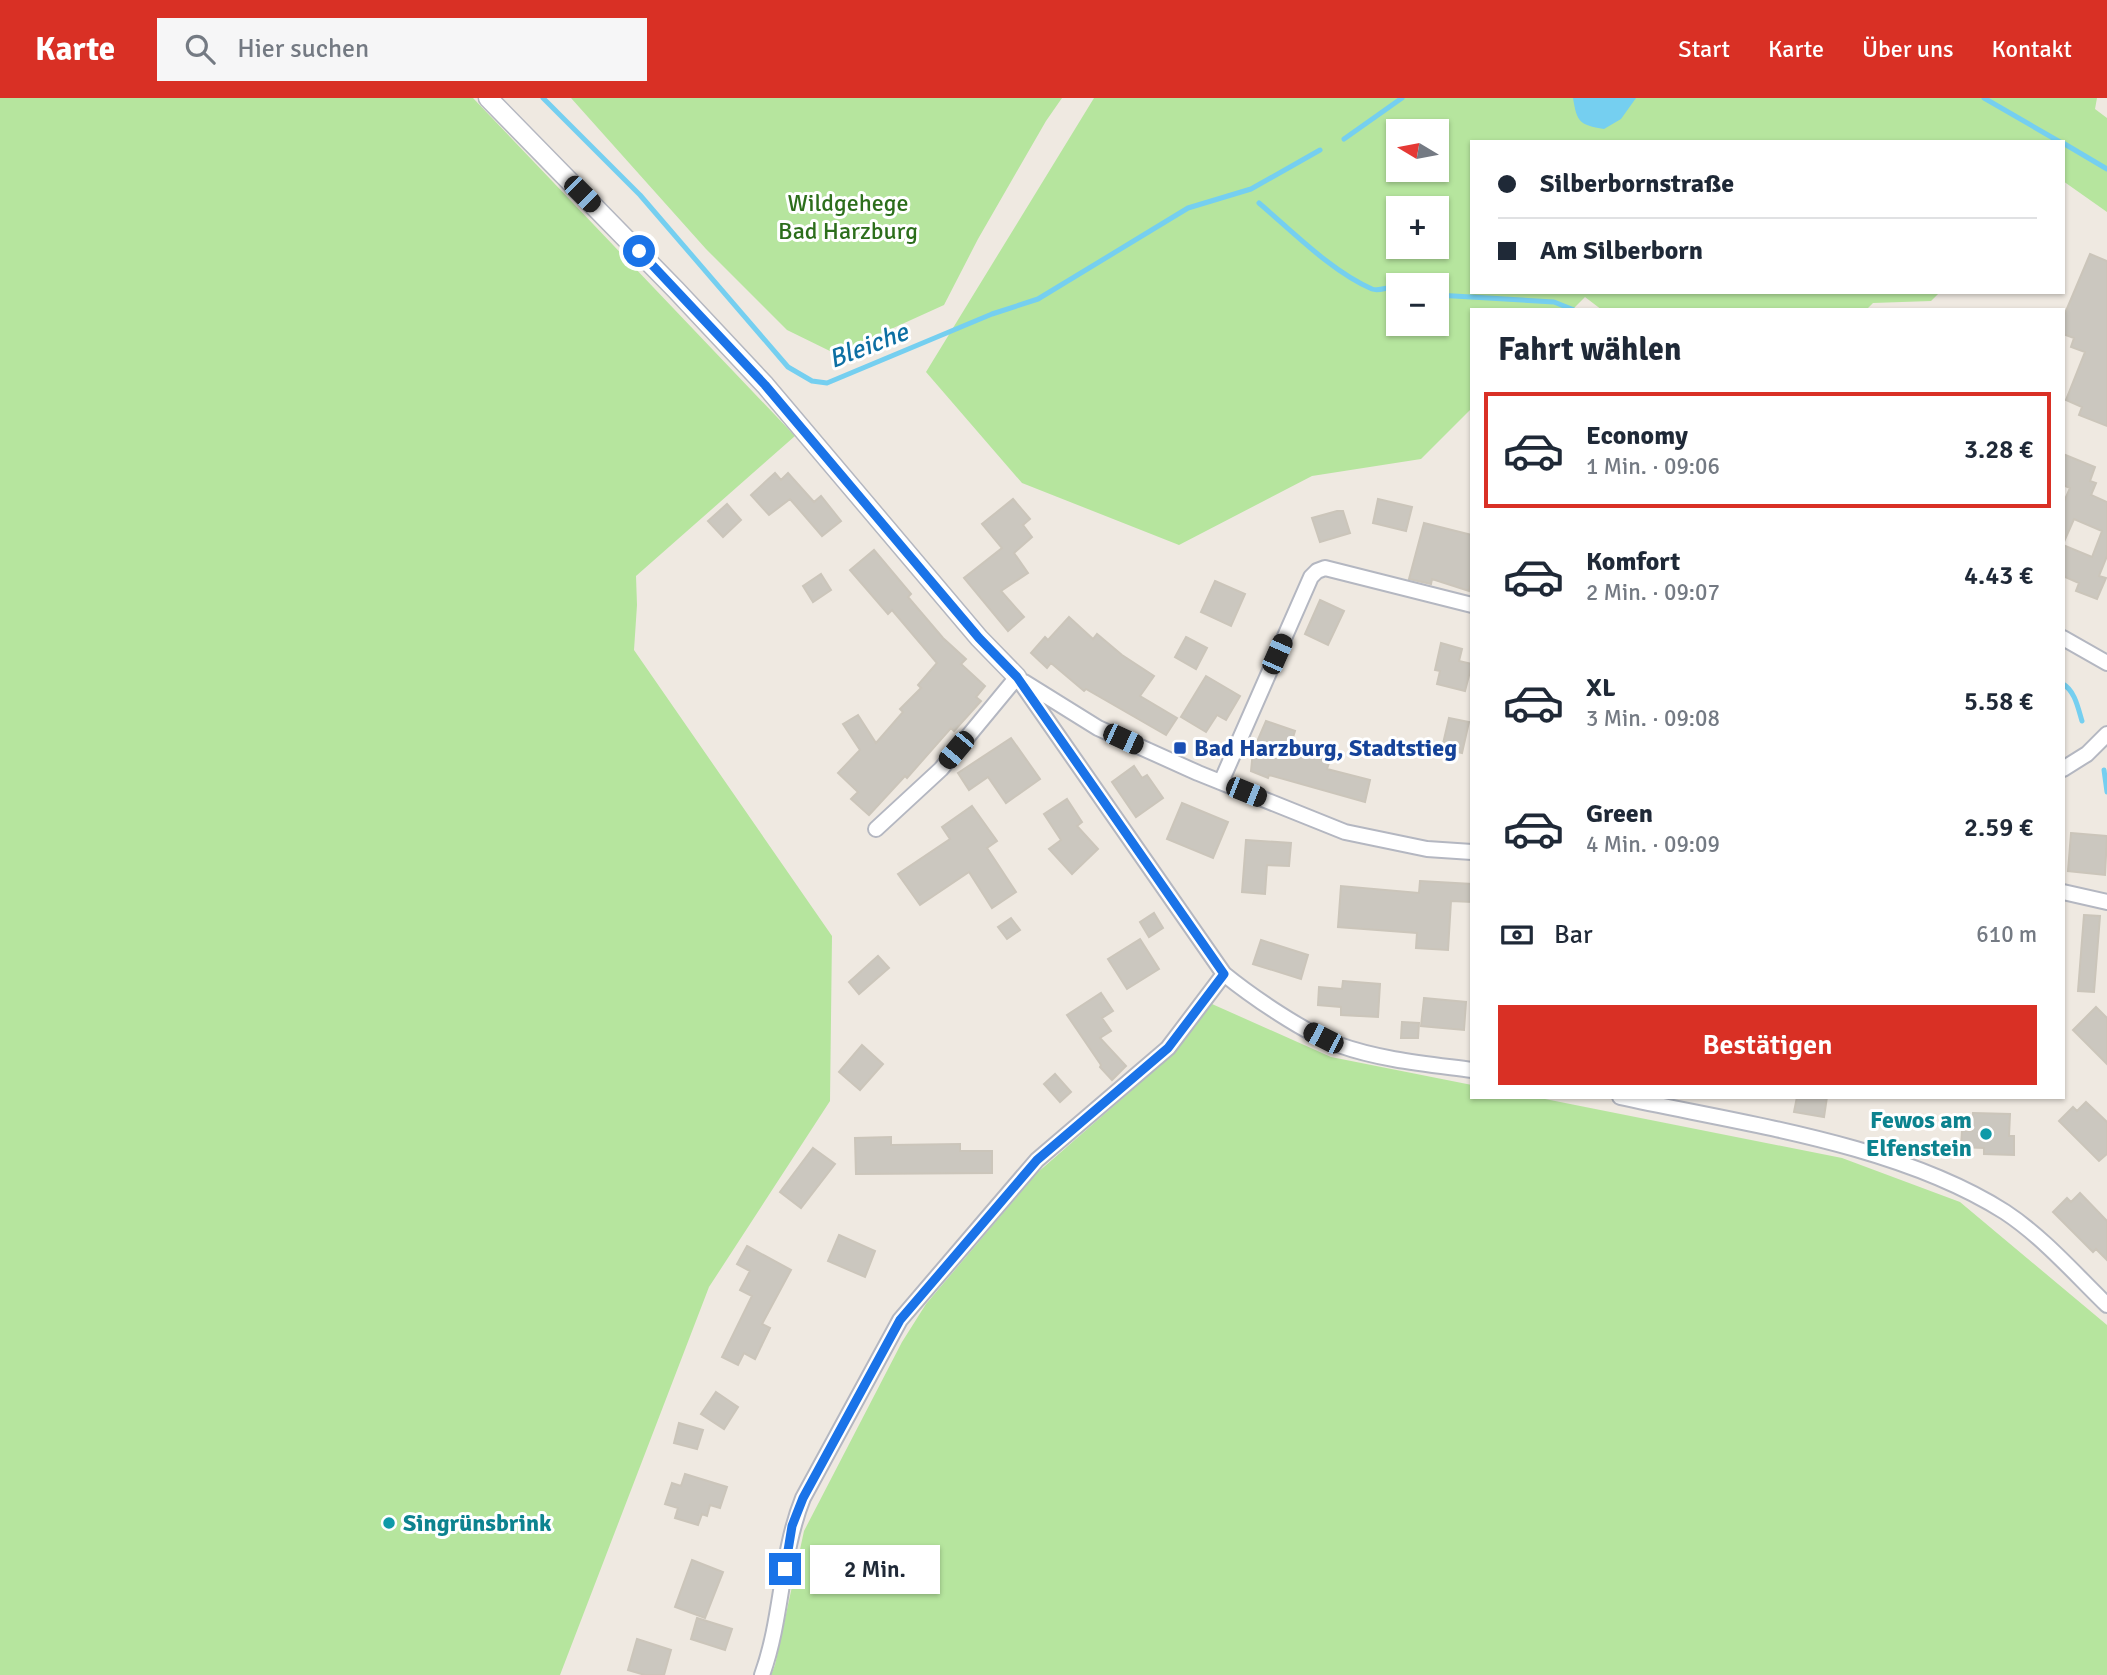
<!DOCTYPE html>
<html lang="de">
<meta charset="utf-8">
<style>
body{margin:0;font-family:Signika,sans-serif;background:#f6f6f7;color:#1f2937;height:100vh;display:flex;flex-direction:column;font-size:26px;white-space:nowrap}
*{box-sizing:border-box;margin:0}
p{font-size:23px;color:#747a83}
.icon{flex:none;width:38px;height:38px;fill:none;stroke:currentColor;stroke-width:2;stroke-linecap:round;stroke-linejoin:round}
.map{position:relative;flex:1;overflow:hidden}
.details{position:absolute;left:1470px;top:210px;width:595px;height:791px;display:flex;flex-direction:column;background:#fff;border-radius:0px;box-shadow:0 2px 5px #0004}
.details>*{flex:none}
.top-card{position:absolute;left:1470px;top:42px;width:595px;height:154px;border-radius:0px;box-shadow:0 2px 5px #0004;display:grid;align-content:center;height:154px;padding:0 28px;background:#fff}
.needle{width:46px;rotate:280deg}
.buttons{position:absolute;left:1386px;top:21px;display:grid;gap:14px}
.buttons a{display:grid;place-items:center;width:63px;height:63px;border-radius:0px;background:#fff;box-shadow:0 2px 5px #0004;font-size:35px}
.end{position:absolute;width:32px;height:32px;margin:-16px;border:9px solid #1a73e8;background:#fff;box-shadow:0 0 0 4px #fff}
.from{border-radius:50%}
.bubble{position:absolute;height:49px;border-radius:0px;background:#fff;box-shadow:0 2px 5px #0004;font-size:23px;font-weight:600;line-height:49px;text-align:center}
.car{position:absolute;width:21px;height:42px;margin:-21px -10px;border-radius:9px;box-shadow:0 0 5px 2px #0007;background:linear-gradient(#222 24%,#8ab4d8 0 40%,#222 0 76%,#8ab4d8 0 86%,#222 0)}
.top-card b{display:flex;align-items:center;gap:24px;height:66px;font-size:26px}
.top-card b+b{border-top:2px solid #e0e1e3}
.top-card i{width:18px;height:18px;background:#1f2937}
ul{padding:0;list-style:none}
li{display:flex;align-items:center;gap:21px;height:116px;margin:0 14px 10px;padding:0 14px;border:4px solid transparent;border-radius:0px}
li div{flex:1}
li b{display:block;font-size:26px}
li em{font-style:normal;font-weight:600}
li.current{border-color:#d93025}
li>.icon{width:63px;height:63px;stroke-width:1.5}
h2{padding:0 28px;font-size:32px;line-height:84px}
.pay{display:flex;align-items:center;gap:18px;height:77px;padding:0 28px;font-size:26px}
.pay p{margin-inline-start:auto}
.primary-button{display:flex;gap:14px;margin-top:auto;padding:14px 28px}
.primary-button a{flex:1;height:80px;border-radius:0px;background:#d93025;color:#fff;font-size:28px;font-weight:600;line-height:80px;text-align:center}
header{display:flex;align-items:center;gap:42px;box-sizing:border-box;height:98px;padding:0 35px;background:#d93025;color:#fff}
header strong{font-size:33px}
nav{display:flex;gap:38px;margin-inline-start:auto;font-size:24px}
.search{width:490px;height:63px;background:#f6f6f7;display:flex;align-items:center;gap:18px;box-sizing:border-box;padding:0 24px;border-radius:0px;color:#747a83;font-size:26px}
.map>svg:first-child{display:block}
</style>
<header>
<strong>Karte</strong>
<div class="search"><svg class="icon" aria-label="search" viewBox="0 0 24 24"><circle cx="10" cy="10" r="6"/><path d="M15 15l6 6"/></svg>Hier suchen</div>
<nav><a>Start</a><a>Karte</a><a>Über uns</a><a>Kontakt</a></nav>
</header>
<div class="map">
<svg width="2107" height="1577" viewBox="0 0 2107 1577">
<rect width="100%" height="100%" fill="#efe9e1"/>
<path fill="#b6e59e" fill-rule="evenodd" d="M 0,0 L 473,0 L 795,338 L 636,478 L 637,507 L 634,552 L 832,838 L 830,1003 L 709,1189 L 560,1577 L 0,1577 Z
M 571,0 L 1062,0 L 1046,23 L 978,141 L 944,207 L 836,256 L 787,232 L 706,151 Z
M 1094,0 L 2097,0 L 2095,11 L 2107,20 L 2107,114 L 2063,83 L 2063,44 L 1472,44 L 1472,194 L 1940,194 L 1931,203 L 1873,205 L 1866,212 L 1602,212 L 1585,199 L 1572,212 L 1472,212 L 1472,310 L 1421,361 L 1312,378 L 1179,447 L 1022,385 L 926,274 ZM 1398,33 L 1437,33 L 1437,72 L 1398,72 ZM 1398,110 L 1437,110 L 1437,149 L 1398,149 ZM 1398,187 L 1437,187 L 1437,226 L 1398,226 Z
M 1212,906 L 1331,959 L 1472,987 L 1472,999 L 1535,999 L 1842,1060 L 1960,1104 L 2107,1227 L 2107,1577 L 771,1577 L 775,1567 L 804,1433 L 902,1244 L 926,1206 L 1037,1075 L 1172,957 Z"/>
<path fill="#75cff0" d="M 1573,0 L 1636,0 L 1621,21 L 1604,31 C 1579,27 1577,24 1573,0 Z"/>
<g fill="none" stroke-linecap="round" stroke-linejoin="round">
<path stroke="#75cff0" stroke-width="5" d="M 543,0 L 640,97 L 788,269 L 812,283 L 827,285 L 992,216 L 1038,201 L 1188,110 L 1251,91 L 1320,52
M 1984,0 L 2060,44
M 1344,41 L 1402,0
M 2063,45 L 2107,71
M 1259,105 C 1292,133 1332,174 1372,191 C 1381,194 1389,187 1398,190
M 1437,197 L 1554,204 L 1574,212
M 2063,586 C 2075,593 2078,610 2082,623
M 2104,672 L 2107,694"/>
</g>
<path fill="#cbc7bf" stroke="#cbc5ba" stroke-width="2" d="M 2090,156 L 2107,163 L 2107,328 L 2079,317 L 2082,309 L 2066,302 L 2085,254 L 2071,249 L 2074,240 L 2063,236 L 2063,220 Z
M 2063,356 L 2095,369 L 2090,383 L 2096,385 L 2091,397 L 2107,404 L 2107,458 L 2099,478 L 2106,480 L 2097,501 L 2076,493 L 2079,485 L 2063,478 L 2063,447 L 2092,459 L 2102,433 L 2074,421 L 2063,446 L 2063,406 L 2070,390 L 2063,387 Z
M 775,375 L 781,382 L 788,375 L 814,404 L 821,398 L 841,423 L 822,438 L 790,401 L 769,417 L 751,397 Z
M 1013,401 L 1030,421 L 1023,427 L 1032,439 L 1014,455 L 1028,475 L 1001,493 L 1024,519 L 1008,533 L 964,480 L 1002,450 L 982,426 Z
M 1378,401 L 1412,409 L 1406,433 L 1373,425 Z
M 727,406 L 741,422 L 723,439 L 708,423 Z
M 1337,413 L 1343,413 L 1350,435 L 1320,444 L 1312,420 Z
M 1424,425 L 1472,437 L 1472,483 L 1469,493 L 1432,481 L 1431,486 L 1409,481 Z
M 874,452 L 911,496 L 908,499 L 943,540 L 966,561 L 961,566 L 985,588 L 976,599 L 981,603 L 954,633 L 951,630 L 907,680 L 905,678 L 869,717 L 851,701 L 858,694 L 838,675 L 860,652 L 843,626 L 858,617 L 876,645 L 903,614 L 900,611 L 921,590 L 918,587 L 937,565 L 892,512 L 888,516 L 850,472 Z
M 821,476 L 831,492 L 813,504 L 803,488 Z
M 1215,483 L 1245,496 L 1231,528 L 1201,514 Z
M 1320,502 L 1344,513 L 1328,547 L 1305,536 Z
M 1069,519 L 1093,541 L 1097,536 L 1122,557 L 1154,578 L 1140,598 L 1177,620 L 1166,637 L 1086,591 L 1084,593 L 1051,565 L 1047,570 L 1031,555 L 1045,539 L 1048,542 Z
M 1186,539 L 1207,550 L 1196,571 L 1175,559 Z
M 1441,545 L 1462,551 L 1459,563 L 1472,566 L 1465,593 L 1437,586 L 1440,573 L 1435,572 Z
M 1206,578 L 1240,598 L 1226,622 L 1217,617 L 1206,634 L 1181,619 Z
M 1449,620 L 1469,624 L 1462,655 L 1442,650 Z
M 1266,623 L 1295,633 L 1290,649 L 1330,662 L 1327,671 L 1370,682 L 1365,704 L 1269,677 L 1268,680 L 1251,673 L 1253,653 Z
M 1011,640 L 1040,681 L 1006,705 L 988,679 L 969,692 L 958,675 Z
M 1134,668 L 1142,680 L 1147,677 L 1163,700 L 1136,719 L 1112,684 Z
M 1067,701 L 1082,724 L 1077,728 L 1098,751 L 1072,776 L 1049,751 L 1061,742 L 1044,716 Z
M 1182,705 L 1228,724 L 1213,760 L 1167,741 Z
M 972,708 L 997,743 L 987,750 L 1016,794 L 992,810 L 969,774 L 920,807 L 898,776 L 950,741 L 942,729 Z
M 2071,735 L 2107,738 L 2105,777 L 2068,773 Z
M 1246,742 L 1291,745 L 1289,768 L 1267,767 L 1265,796 L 1242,794 Z
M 1420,783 L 1472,786 L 1472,804 L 1451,803 L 1448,852 L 1416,850 L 1417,835 L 1338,829 L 1341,788 L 1419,795 Z
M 1154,815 L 1163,830 L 1149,839 L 1140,824 Z
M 2084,817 L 2100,818 L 2094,894 L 2078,893 Z
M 1011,820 L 1020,832 L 1007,841 L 998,829 Z
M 1140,841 L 1159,871 L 1127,891 L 1108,861 Z
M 1261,842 L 1308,857 L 1301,881 L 1253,866 Z
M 878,858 L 889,870 L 859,896 L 849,884 Z
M 1343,883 L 1380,886 L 1378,919 L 1341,917 L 1341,909 L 1318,907 L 1319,889 L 1342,891 Z
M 1101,895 L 1113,913 L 1102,920 L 1111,933 L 1100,940 L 1126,968 L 1112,982 L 1100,969 L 1101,967 L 1067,917 Z
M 1424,900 L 1466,904 L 1464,932 L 1421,928 Z
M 2096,909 L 2107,920 L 2107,966 L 2073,932 Z
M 1402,924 L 1419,925 L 1418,940 L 1401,940 Z
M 862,947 L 883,966 L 860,992 L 839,974 Z
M 1055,976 L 1071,994 L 1060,1004 L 1044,986 Z
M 1797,999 L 1827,999 L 1824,1019 L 1794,1014 Z
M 2086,1004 L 2107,1024 L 2107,1056 L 2099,1063 L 2059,1023 L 2073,1009 L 2077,1013 Z
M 1973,1015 L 2010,1016 L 2009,1038 L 2014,1038 L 2014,1057 L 1984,1056 L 1984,1050 L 1961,1049 L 1962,1033 L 1972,1033 Z
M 891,1039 L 891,1047 L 960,1046 L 960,1053 L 992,1053 L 992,1075 L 856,1076 L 855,1040 Z
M 813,1050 L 835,1066 L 801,1110 L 780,1094 Z
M 2080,1095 L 2107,1123 L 2107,1162 L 2096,1151 L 2093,1154 L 2053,1114 L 2067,1100 L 2071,1104 Z
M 839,1137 L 875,1153 L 865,1179 L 828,1163 Z
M 747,1148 L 791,1172 L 762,1226 L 770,1230 L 755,1261 L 744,1255 L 738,1267 L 722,1259 L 752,1198 L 740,1192 L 750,1173 L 737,1166 Z
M 716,1294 L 738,1309 L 724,1331 L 701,1316 Z
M 679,1325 L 703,1332 L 697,1351 L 674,1345 Z
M 685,1376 L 727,1389 L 720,1410 L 710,1407 L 707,1418 L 702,1416 L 698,1427 L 675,1420 L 678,1410 L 665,1406 L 672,1385 L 681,1388 Z
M 692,1462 L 723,1474 L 705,1520 L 675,1509 Z
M 697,1520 L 732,1531 L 725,1552 L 691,1541 Z
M 637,1541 L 671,1552 L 664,1577 L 645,1577 L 628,1572 Z"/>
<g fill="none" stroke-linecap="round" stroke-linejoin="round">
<defs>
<path id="minor" d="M 2063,540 L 2107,565
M 1017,579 L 1224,876 C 1251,898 1306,936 1339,947 C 1381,962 1427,966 1472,972
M 1024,584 L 1098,630 L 1198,675 L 1345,734 L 1427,751 L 1472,754
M 2063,671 L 2087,656 L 2107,636
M 1221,684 L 1311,479 L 1317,473 L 1325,470 L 1472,507
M 876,731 L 941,671 L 1017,579
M 2063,794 L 2107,804
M 1620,999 C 1744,1026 1898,1046 2005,1114 C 2043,1139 2075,1176 2107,1207
M 762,1577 C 783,1519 780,1457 803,1400 L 900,1222 L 1037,1062 L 1168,950 L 1224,876"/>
<path id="tertiary" d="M 488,0 L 676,192 L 765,287 L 979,540 L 1017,579"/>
</defs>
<use href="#minor" stroke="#b4b7c1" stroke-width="18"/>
<use href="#tertiary" stroke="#b4b7c1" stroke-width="21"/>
<use href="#minor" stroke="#fff" stroke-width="14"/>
<use href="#tertiary" stroke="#fff" stroke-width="18"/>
</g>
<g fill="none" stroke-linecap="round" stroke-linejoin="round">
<path stroke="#1a73e8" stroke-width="9" d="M 639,153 L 765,287 L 979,540 L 1017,579 L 1224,876 L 1168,950 L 1037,1062 L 900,1222 L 803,1400 L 792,1428 L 785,1471"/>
</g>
<rect fill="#1a4fb4" stroke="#fff" stroke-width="2.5" x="1173" y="643" width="14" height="14" rx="3.5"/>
<g fill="#0f9aa8" stroke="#fff" stroke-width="2.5">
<circle cx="1986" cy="1036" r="7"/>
<circle cx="389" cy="1425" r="7"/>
</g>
<g text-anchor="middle" stroke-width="6" stroke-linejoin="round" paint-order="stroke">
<g font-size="24" fill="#2c6e1b" stroke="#fff">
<text x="848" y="113">Wildgehege<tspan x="848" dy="28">Bad Harzburg</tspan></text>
</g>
<g font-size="24" font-weight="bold" fill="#164399" stroke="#fff" text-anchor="start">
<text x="1194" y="658">Bad Harzburg, Stadtstieg</text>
</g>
<g font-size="24" font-weight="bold" fill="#0d838f" stroke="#fff" text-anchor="end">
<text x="1972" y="1030">Fewos am<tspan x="1972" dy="28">Elfenstein</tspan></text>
<text x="403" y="1433" text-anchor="start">Singrünsbrink</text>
</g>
<g font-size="26" font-style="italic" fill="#0d6fa3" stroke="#fff">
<text transform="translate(868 247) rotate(-21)" y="9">Bleiche</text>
</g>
</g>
</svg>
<div class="buttons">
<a><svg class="needle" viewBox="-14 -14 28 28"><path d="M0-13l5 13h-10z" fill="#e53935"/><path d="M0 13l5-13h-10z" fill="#747a83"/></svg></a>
<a>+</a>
<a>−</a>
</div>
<i class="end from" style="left:639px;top:153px"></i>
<i class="end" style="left:785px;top:1471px"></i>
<div class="bubble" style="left:810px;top:1447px;width:130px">2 Min.</div>
<i class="car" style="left:582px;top:96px;rotate:135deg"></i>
<i class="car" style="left:1277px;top:556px;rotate:24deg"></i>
<i class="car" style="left:1123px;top:641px;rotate:115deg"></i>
<i class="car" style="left:956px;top:652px;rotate:220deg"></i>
<i class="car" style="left:1246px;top:694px;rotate:112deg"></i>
<i class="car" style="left:1323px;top:940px;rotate:297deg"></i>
<div class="top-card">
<b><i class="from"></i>Silberbornstraße</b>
<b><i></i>Am Silberborn</b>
</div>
<section class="details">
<h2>Fahrt wählen</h2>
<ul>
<li class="current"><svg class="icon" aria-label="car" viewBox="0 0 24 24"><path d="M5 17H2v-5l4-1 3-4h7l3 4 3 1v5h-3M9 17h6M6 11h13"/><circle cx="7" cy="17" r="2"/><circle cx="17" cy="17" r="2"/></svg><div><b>Economy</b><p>1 Min. · 09:06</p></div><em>3.28 €</em></li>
<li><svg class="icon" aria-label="car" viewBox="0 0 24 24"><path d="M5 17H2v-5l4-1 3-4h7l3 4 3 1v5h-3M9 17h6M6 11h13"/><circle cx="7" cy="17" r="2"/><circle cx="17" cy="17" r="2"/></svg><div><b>Komfort</b><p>2 Min. · 09:07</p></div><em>4.43 €</em></li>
<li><svg class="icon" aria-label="car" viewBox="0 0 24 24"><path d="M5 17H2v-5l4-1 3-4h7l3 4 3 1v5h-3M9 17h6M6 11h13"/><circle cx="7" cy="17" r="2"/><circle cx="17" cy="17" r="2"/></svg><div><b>XL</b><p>3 Min. · 09:08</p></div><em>5.58 €</em></li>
<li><svg class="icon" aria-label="car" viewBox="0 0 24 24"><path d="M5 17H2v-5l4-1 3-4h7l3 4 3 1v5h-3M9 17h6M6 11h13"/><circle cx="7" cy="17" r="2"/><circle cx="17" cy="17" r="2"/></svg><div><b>Green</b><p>4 Min. · 09:09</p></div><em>2.59 €</em></li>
</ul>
<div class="pay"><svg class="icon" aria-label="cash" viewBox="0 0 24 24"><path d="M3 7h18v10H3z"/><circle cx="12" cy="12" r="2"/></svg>Bar<p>610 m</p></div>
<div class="primary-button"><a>Bestätigen</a></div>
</section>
</div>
